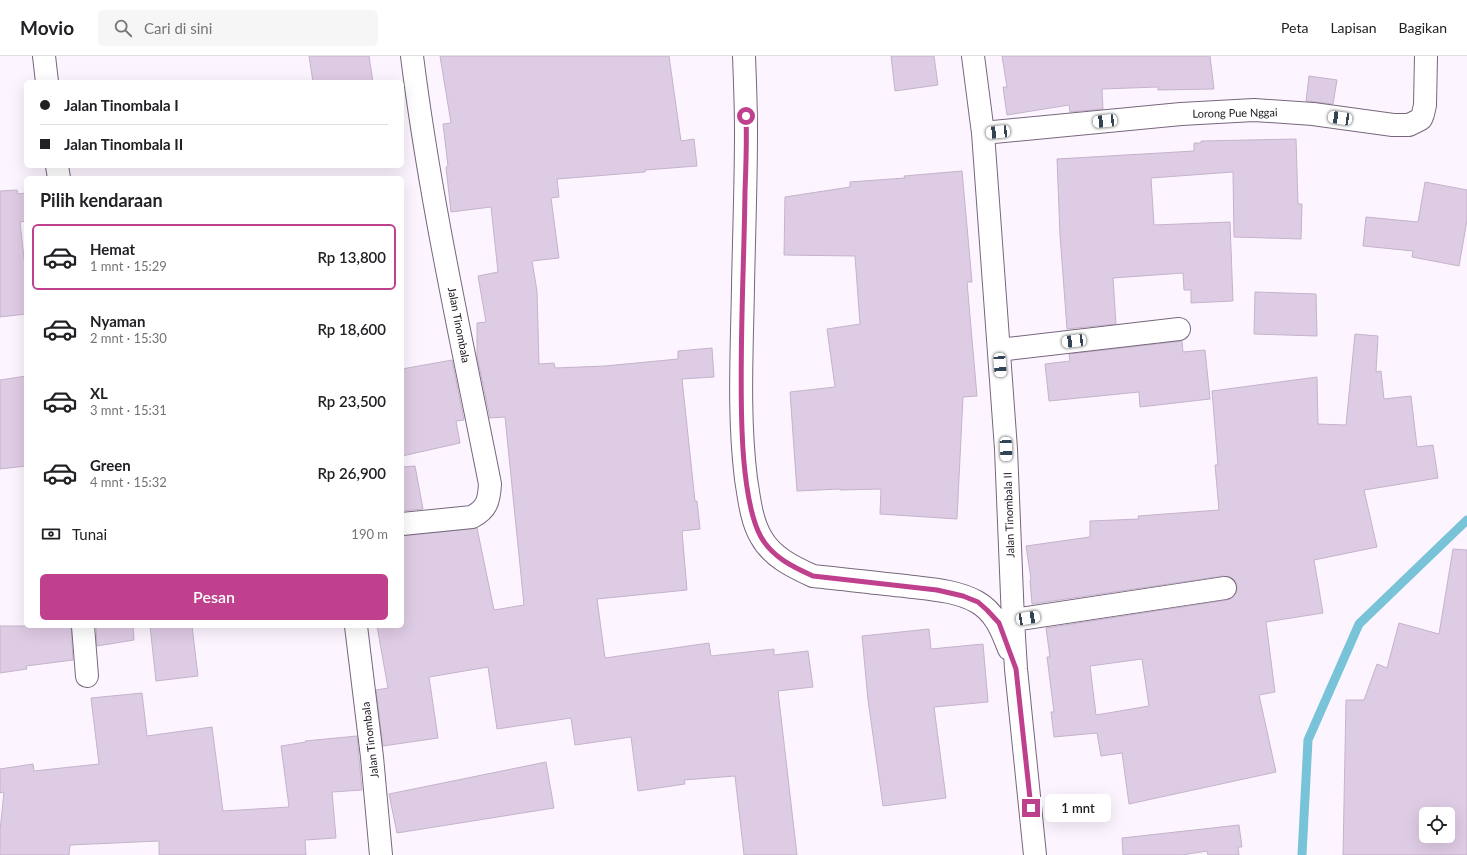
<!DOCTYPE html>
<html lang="id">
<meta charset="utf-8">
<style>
body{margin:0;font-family:Lato,sans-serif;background:#f6f6f6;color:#202124;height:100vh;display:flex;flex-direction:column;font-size:15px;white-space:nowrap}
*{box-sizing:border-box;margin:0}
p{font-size:13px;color:#757577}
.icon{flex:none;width:22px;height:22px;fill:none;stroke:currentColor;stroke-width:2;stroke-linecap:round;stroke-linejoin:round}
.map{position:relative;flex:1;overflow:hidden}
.sheet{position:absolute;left:24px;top:120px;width:380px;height:452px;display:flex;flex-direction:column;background:#fff;border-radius:6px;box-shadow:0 4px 16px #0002}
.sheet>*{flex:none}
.top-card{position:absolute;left:24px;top:24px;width:380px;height:88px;border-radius:6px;box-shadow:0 4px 16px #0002;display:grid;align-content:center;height:88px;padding:0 16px;background:#fff}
.fabs{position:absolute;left:1419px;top:751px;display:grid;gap:8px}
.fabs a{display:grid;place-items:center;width:36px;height:36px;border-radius:6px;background:#fff;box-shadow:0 4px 16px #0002;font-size:20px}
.end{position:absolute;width:18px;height:18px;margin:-9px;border:5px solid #bf418e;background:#fff;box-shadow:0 0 0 2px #fff}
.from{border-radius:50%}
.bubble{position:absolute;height:28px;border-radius:6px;background:#fff;box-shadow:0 4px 16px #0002;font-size:13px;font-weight:600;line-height:28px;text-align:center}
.car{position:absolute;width:12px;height:24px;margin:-12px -6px;border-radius:5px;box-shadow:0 0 3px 1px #0007;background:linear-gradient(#fff 24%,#345 0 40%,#fff 0 76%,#345 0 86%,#fff 0)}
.top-card b{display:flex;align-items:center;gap:14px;height:38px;font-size:15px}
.top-card b+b{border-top:1px solid #e0e0e0}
.top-card i{width:10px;height:10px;background:#202124}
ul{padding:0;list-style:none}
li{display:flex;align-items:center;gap:12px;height:66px;margin:0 8px 6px;padding:0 8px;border:2px solid transparent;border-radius:6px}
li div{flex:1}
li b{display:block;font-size:15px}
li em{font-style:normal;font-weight:600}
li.selected{border-color:#bf418e}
li>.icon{width:36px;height:36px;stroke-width:1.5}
h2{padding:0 16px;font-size:18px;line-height:48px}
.pay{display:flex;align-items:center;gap:10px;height:44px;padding:0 16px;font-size:15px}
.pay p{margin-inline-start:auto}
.cta{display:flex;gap:8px;margin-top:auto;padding:8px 16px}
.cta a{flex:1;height:46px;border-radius:6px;background:#bf418e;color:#fff;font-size:16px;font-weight:600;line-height:46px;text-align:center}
header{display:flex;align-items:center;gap:24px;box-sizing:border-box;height:56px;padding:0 20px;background:#fff;border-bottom:1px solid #e0e0e0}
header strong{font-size:19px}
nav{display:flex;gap:22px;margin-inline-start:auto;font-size:14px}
.search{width:280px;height:36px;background:#f6f6f6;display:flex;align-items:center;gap:10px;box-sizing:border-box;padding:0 14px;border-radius:6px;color:#757577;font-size:15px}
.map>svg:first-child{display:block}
</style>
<header>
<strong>Movio</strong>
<div class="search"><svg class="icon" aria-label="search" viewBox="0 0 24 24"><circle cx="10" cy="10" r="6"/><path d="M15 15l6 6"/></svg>Cari di sini</div>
<nav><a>Peta</a><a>Lapisan</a><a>Bagikan</a></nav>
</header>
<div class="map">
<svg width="1467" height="799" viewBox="0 0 1467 799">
<rect width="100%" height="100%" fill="#fcf5ff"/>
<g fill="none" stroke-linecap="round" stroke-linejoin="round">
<path stroke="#78c3d7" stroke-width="9" d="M 1302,799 L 1308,684 L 1359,568 L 1467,464"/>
</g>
<path fill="#decbe4" stroke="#c5b3cb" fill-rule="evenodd" d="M 309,0 L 369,0 L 373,26 L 313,26 Z
M 440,0 L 669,0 L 681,85 L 694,83 L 697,110 L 645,114 L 645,116 L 557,123 L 559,141 L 551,142 L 559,202 L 532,205 L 537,235 L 539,308 L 554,307 L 555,312 L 605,310 L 678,303 L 678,295 L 712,292 L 714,321 L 682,323 L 695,445 L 697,445 L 700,473 L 682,475 L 687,534 L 597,543 L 605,602 L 709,587 L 711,600 L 774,593 L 774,599 L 808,595 L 813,631 L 778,635 L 797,799 L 744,799 L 735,720 L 684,724 L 685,728 L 638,735 L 631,681 L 575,689 L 571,662 L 497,673 L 488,611 L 429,621 L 438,682 L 383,690 L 376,634 L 388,632 L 377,570 L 402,570 L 402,480 L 477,472 L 494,554 L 524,549 L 505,361 L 490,362 L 477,300 L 477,267 L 486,266 L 478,220 L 498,216 L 491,151 L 451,156 L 446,111 L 448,110 L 443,68 L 451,67 Z
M 891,0 L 934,0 L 938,29 L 895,35 Z
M 1002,0 L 1210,0 L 1214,33 L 1158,34 L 1158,31 L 1102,33 L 1103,53 L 1070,56 L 1069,49 L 1007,59 L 1003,31 L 1007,31 Z
M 1309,20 L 1337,24 L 1333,48 L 1306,45 Z
M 1296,83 L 1298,148 L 1302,148 L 1301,183 L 1234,181 L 1233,116 L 1151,122 L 1154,169 L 1230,166 L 1233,245 L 1191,247 L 1191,234 L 1184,234 L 1183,217 L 1113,222 L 1116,268 L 1067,273 L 1060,179 L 1057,103 L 1194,95 L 1194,87 L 1201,87 L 1201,85 Z
M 962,115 L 972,226 L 967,226 L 977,340 L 963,341 L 957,463 L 880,458 L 881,433 L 840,434 L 840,433 L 797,435 L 790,336 L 835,331 L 827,273 L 860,268 L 855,200 L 784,199 L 785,141 L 850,131 L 850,126 L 905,122 L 904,120 Z
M 1425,126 L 1467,134 L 1467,164 L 1459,210 L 1412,201 L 1413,195 L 1363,190 L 1366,161 L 1418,166 Z
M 17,134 L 18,138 L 26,137 L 26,165 L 20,166 L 26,220 L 26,258 L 0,261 L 0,135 Z
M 1255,236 L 1316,238 L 1317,280 L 1254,278 Z
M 1355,278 L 1378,280 L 1376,316 L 1381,315 L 1384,343 L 1411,340 L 1417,391 L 1433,389 L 1438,422 L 1364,434 L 1377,491 L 1314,504 L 1323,557 L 1266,566 L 1275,636 L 1259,639 L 1276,716 L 1129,748 L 1122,697 L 1101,700 L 1097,677 L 1054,681 L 1051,656 L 1054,656 L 1047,601 L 1050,601 L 1046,572 L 1227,544 L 1232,542 L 1236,537 L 1237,530 L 1234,524 L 1230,521 L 1223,520 L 1032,548 L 1030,524 L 1031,523 L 1026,490 L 1090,481 L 1090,465 L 1139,463 L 1138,460 L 1219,454 L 1215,409 L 1218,409 L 1212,335 L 1317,321 L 1318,368 L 1346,369 ZM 1142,603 L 1149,650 L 1096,659 L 1090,610 Z
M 1182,285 L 1183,296 L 1205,294 L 1210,343 L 1140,351 L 1139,336 L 1049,345 L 1045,308 L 1070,305 L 1069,298 Z
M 452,304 L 464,364 L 456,365 L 460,387 L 402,400 L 402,313 Z
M 26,320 L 26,410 L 0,413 L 0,324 Z
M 415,410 L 423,453 L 402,455 L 402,411 Z
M 1453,493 L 1467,494 L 1467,799 L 1343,799 L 1346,644 L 1364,644 L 1377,608 L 1387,612 L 1399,567 L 1439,578 ZM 1426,758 L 1448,758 L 1448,780 L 1426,780 Z
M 0,570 L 71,570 L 73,604 L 26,610 L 27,613 L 0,617 Z
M 96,570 L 133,570 L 134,584 L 97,590 Z
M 150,570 L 192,570 L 198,620 L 156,625 Z
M 929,573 L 931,593 L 983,588 L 988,646 L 934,651 L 946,742 L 883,750 L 868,644 L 862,580 Z
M 142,637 L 147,680 L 212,671 L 223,755 L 289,751 L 281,690 L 306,686 L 305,685 L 357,680 L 362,734 L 332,736 L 336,782 L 305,784 L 306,799 L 159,799 L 159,785 L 70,789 L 69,799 L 0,799 L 0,775 L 4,736 L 0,737 L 0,713 L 33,708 L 34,715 L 99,708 L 91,642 Z
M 546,706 L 554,752 L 397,777 L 389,738 Z
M 1239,769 L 1242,791 L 1238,791 L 1239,799 L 1208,799 L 1207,795 L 1182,799 L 1123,799 L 1122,782 Z"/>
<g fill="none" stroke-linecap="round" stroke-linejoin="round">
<defs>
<path id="minor" d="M 44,0 L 47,26
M 744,0 C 745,25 746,50 746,75 C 746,127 744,178 743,230 C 742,294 738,358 746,423 C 749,441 751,464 761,481 C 772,501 793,511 813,520 C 844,523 874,527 905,530 C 928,533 956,534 977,546 C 995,556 1002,575 1009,593
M 973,0 L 983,77 L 1006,393 L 1013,564 L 1016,613 L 1035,799
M 983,77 L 1181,58 L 1254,54 L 1313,58 L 1393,69 L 1409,69 L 1421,63 L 1423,58 L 1425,49 L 1426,0
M 57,110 L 59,122
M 999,294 L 1179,273
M 402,468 L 472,461 C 487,453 489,445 490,428 C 462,286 430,144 412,0
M 1013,564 L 1225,532
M 83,570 L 87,620
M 356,570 L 372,701 L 381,799"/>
</defs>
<use href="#minor" stroke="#77667c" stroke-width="24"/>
<use href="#minor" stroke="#fff" stroke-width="22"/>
</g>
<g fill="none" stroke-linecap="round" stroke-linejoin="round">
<path stroke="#bf418e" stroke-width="5" d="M 746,60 C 747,85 746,110 745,135 C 744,215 739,295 742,374 C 743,403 747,456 761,481 C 772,501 793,511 813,520 L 937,534 L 963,540 L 978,546 L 987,554 L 999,567 L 1016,613 L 1031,752"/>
</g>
<g text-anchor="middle" stroke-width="3" stroke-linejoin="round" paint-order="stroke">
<g font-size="11" fill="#1c161e" stroke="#fff">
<text transform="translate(1235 57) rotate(-1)" y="4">Lorong Pue Nggai</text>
<text transform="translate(459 269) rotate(79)" y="4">Jalan Tinombala</text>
<text transform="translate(1009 459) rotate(-92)" y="4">Jalan Tinombala II</text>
<text transform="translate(370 684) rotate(-97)" y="4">Jalan Tinombala</text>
</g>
</g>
</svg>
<div class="fabs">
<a><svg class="icon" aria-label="locate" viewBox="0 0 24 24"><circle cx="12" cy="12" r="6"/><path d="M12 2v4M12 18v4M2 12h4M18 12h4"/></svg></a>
</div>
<i class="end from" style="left:746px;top:60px"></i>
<i class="end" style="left:1031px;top:752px"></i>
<div class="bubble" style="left:1045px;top:738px;width:66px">1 mnt</div>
<i class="car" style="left:1340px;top:62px;rotate:278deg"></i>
<i class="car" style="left:1105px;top:65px;rotate:264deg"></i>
<i class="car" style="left:998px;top:76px;rotate:264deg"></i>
<i class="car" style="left:1074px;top:285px;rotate:263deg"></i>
<i class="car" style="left:1000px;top:309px;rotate:176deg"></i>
<i class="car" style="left:1006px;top:393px;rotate:178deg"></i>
<i class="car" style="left:1028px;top:562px;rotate:81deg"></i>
<div class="top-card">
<b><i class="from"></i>Jalan Tinombala I</b>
<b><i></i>Jalan Tinombala II</b>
</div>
<section class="sheet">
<h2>Pilih kendaraan</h2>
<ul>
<li class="selected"><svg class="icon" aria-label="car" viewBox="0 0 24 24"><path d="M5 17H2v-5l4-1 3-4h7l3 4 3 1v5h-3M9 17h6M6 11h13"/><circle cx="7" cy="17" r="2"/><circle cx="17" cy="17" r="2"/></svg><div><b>Hemat</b><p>1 mnt · 15:29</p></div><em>Rp 13,800</em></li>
<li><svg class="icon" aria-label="car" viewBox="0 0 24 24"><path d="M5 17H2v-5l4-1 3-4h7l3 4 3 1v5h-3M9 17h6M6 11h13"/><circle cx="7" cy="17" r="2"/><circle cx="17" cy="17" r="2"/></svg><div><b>Nyaman</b><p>2 mnt · 15:30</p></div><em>Rp 18,600</em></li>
<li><svg class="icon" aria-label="car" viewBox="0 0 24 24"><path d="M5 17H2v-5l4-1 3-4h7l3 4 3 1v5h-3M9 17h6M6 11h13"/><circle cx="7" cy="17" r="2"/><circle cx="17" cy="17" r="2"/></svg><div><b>XL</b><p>3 mnt · 15:31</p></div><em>Rp 23,500</em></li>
<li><svg class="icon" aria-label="car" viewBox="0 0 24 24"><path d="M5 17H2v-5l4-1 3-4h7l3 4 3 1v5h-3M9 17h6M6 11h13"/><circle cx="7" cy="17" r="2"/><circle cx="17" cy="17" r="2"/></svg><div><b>Green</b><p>4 mnt · 15:32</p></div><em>Rp 26,900</em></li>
</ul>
<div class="pay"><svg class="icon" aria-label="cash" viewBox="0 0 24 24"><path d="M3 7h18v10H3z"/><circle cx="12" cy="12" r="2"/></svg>Tunai<p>190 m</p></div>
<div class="cta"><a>Pesan</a></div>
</section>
</div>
